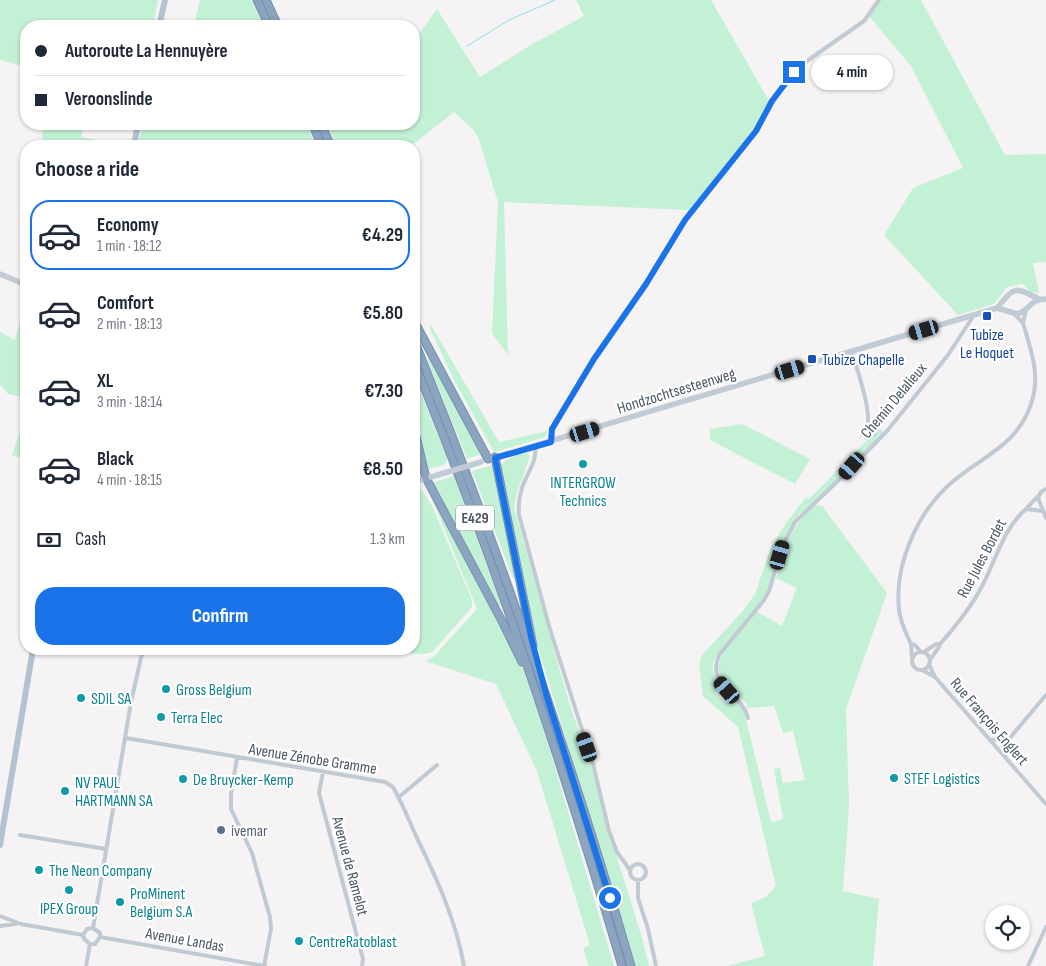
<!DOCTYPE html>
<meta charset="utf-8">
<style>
body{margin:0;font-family:"Sofia Sans Condensed",sans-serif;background:#f2f2f3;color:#1f2937;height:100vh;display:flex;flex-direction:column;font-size:19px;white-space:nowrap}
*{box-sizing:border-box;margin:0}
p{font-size:16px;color:#747a83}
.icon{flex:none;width:28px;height:28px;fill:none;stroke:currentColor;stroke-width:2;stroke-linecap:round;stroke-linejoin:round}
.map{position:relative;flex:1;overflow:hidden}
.details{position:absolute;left:20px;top:140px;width:400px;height:515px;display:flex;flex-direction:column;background:#fff;border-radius:20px;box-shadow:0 1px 4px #0004}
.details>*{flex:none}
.banner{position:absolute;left:20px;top:20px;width:400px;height:110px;border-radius:20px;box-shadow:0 1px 4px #0004;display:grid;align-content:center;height:110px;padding:0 15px;background:#fff}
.fabs{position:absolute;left:985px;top:905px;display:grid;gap:10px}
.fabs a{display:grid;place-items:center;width:45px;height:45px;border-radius:50%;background:#fff;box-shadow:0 1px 4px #0004;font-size:25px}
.end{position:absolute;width:22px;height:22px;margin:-11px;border:6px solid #1a73e8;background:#fff;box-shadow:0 0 0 2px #fff}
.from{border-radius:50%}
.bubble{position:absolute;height:35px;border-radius:18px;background:#fff;box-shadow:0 1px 4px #0004;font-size:16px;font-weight:700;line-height:35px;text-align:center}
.car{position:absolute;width:15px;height:30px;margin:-15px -8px;border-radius:6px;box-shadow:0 0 4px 1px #0007;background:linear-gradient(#222 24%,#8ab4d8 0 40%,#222 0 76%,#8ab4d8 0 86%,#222 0)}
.banner b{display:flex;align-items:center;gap:18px;height:48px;font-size:19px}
.banner b+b{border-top:1px solid #e0e1e3}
.banner i{width:12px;height:12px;background:#1f2937}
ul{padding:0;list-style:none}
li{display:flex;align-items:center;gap:15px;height:70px;margin:0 10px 8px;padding:0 5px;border:2px solid transparent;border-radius:20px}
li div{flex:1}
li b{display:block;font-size:19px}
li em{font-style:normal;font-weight:700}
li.current{border-color:#1a73e8}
li>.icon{width:45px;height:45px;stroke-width:1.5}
h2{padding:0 15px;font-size:22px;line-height:60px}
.pay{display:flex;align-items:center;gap:12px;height:55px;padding:0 15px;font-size:19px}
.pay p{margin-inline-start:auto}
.cta{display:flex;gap:10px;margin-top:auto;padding:10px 15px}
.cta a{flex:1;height:58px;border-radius:20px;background:#1a73e8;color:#fff;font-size:20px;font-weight:700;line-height:58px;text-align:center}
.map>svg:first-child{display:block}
</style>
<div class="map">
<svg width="1046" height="966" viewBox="0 0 1046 966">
<rect width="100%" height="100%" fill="#f5f3f3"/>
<path fill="#c3f1d5" d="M 0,0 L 158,0 L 153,26 L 26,26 L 26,67 L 0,60 Z
M 200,0 L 251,0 L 263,26 L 194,26 Z
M 576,0 L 711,0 L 769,101 L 756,126 L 689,210 L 504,202 L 508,355 L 492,333 L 498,202 L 479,140 L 473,129 L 454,112 L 411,146 L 337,146 L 327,124 L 414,124 L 414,41 L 437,9 L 480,77 L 531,45 L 584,16 Z
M 880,0 L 921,0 L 1005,155 L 1046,154 L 1046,262 L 1033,263 L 1039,293 L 1031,292 L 1022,284 L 1007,287 L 994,304 L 958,315 L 884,235 L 913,188 L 963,168 L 911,66 L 869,16 Z
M 43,124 L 84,124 L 81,137 L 101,141 L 100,146 L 42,146 Z
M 143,124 L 306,124 L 316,146 L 138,146 Z
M 26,298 L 26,310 L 24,316 L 26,318 L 26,398 L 8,394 L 0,384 L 0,332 L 15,340 Z
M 431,325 L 499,442 L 548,431 L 545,437 L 494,452 L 454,380 L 430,329 Z
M 430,358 L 480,450 L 479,455 L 467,459 L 427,359 Z
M 414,376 L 446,456 L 447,462 L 444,465 L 428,469 L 425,466 L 414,416 Z
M 26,414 L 26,460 L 12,455 Z
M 742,424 L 810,459 L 795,484 L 710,440 L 710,429 Z
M 879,428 L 883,432 L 819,498 L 799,514 L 786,536 L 765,596 L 716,656 C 710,667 713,676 721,685 L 715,693 L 725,703 L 733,697 L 741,706 L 745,715 L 771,822 L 783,819 L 774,769 L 780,768 L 783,783 L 805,780 L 793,731 L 783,733 L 774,706 L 747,708 L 746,703 C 738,695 726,687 721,677 C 710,656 744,627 757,612 L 782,626 L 797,588 L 776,578 C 786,547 789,527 816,505 L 822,506 L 887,593 L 846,709 L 849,806 L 843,891 L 879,899 L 873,966 L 728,966 L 765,956 L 751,903 L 766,897 L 776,886 L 738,727 L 703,696 L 699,663 L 703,654 L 742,612 L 755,594 L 770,550 L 784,526 L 806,497 L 809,499 Z
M 527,453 L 530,456 L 516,496 L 514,508 L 570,706 L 589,759 L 610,835 L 643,941 L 649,966 L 636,966 L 538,648 L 499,466 C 506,459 517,454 527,453 Z
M 493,465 L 517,579 L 513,578 L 472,471 Z
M 454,476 L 501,605 L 497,606 L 432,483 Z
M 414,489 L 422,490 L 432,506 L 472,600 L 472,607 L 432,652 C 421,656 411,654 400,649 L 414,649 Z
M 432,493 L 523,669 L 542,724 L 614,966 L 589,966 L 583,948 L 590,945 L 537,771 L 496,684 L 425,661 L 432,658 L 437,653 L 477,609 L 430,494 Z"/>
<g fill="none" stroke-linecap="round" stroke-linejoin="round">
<path stroke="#90daee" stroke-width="1" d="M 467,46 L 509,20 L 555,0"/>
<defs>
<path id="highway" d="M 257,0 L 269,26
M 266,0 L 278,26
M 312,124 L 322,146
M 321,124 L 331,146
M 414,321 L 488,459
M 414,340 C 497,545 570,754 631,966
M 414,362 C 495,560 562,762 622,966
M 414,428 L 426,478 L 503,623 L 522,662
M 495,457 L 533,646"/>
</defs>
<use href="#highway" stroke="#7690ad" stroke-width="9"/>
<path stroke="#c1cad2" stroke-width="4" d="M 1014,314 L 1023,323 L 1026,310
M 852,352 C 859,377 874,414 866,438
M 866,438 L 875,434
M 551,442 L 552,429 L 594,359 L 646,284 L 685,220 L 755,131 L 780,89 L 794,72 L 807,61 L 864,21 L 879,0
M 535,446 C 538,460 526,475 522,488 C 519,497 518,505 519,515 L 549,626 L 593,764 L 609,831 L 617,852 L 630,870
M 1046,489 L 1041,492 L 1038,498 L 1046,518
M 1038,496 L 1026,509 L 1043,511
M 911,644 C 906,633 900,622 899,609 C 894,564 918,512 951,483 C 982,456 1017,446 1031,404 C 1041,376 1031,350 1023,323
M 940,644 C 955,627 970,609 981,588 C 996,561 1002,530 1026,509
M912 661a9 9 0 1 1 18 0a9 9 0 1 1-18 0Z
M 924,652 L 936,644 L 940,644 L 939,647 L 930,660
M 912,657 L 911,644 L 915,645 L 920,651
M 922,670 L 935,677 L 929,664
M 935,677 L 1046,804
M 748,718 C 741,691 706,687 719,655 L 764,600 L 769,591 L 783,545 L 795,522 L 844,475 L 887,431 L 948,355 L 974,315
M 126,738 L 385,782 L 393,787 C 402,803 409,820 416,836 C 436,877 456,920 464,966
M 1009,739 L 1046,695
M 991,740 L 1009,739 L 1005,757
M 237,758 L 231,794 L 231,809 L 252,853 L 270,917 L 271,929 L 264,966
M 323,772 L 319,793 L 363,959 L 362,966
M 399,797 L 437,765
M 20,835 L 106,849
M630 872a8 8 0 1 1 16 0a8 8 0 1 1-16 0Z
M 638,880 L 638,898 L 648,929 L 656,966
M 0,916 L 21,924 L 83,935
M 0,926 L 16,924
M 93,928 L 131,702 L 143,649
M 83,935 L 87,929 L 93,928 L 100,933 L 100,937
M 83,935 L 84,939 L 90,944 L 95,944 L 100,937
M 100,937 L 265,966
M 86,966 L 90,944
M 1028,966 L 1046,927"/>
<path stroke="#c1cbd6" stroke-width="5.5" d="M 0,274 L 26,285
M 997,308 L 1017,314 C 1030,311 1029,299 1046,299
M 997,308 C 1014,288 1013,285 1039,299
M 493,458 L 997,308
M 414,482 L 429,477"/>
<path stroke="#b3c2d1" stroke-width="6" d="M 159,26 L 165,0
M 134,146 L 138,124
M 0,845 L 33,649"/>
<use href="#highway" stroke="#8ba5c1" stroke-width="7"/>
<path stroke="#c1cbd6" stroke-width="5.5" d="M 431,477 L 481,462"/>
</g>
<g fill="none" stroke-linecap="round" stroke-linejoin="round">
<path stroke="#1a73e8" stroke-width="6" d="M 610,898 L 546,694 L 531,637 L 495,458 L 551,442 L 552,429 L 594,359 L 646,284 L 685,220 L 756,131 L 772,101 L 794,72"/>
</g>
<g fill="#1a4fb4" stroke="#fff" stroke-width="2">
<rect x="982" y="311" width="10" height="10" rx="2.5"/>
<rect x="807" y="354" width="10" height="10" rx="2.5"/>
</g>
<g fill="#0f9aa8" stroke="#fff" stroke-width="2">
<circle cx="583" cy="464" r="5"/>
<circle cx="166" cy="689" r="5"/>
<circle cx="81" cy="698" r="5"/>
<circle cx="161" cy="717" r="5"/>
<circle cx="894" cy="778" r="5"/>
<circle cx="183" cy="779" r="5"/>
<circle cx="65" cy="791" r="5"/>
<circle cx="39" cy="870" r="5"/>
<circle cx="69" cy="890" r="5"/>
<circle cx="120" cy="902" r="5"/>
<circle cx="299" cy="941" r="5"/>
</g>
<circle fill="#5c6f8a" stroke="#fff" stroke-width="2" cx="221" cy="830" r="5"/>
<g text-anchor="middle" stroke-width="4.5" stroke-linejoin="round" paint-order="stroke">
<rect fill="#fff" stroke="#808990" stroke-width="1" x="456" y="505.5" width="38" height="25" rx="4"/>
<g font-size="15" font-weight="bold" fill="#4a5661">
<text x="475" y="523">E429</text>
</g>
<g font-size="16" fill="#164399" stroke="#fff">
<text x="987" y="340">Tubize<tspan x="987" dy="18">Le Hoquet</tspan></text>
<text x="822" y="365" text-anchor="start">Tubize Chapelle</text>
</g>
<g font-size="16" fill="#4a5661" stroke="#fff">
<text transform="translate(676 390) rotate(-17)" y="6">Hondzochtsesteenweg</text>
<text transform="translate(893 400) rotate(-50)" y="6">Chemin Delalieux</text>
<text transform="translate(981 558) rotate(-62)" y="6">Rue Jules Bordet</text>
<text transform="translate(990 721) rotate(49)" y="6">Rue François Englert</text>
<text transform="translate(313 758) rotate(9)" y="6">Avenue Zénobe Gramme</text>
<text transform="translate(351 866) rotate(75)" y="6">Avenue de Ramelot</text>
<text transform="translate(185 939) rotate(10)" y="6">Avenue Landas</text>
</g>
<g font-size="16" fill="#0d838f" stroke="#fff" text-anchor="start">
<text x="583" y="488" text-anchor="middle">INTERGROW<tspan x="583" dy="18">Technics</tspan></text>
<text x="176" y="695">Gross Belgium</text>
<text x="91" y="704">SDIL SA</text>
<text x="171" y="723">Terra Elec</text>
<text x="904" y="784">STEF Logistics</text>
<text x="193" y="785">De Bruycker-Kemp</text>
<text x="75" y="788">NV PAUL<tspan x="75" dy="18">HARTMANN SA</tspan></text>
<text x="49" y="876">The Neon Company</text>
<text x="130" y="899">ProMinent<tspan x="130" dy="18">Belgium S.A</tspan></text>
<text x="69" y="914" text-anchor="middle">IPEX Group</text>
<text x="309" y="947">CentreRatoblast</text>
</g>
<g font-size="16" fill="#4e5e75" stroke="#fff" text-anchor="start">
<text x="231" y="836">ivemar</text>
</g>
</g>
</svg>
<div class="fabs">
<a><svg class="icon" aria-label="locate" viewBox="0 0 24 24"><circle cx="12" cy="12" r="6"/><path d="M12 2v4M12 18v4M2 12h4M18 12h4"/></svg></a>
</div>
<i class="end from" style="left:610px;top:898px"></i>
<i class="end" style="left:794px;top:72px"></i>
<div class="bubble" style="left:811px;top:55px;width:82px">4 min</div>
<i class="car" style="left:924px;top:330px;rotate:254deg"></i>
<i class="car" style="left:790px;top:370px;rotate:73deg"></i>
<i class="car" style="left:585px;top:432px;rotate:73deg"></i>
<i class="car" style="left:852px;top:466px;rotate:221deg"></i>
<i class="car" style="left:780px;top:555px;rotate:16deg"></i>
<i class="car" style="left:727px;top:690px;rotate:319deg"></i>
<i class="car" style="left:587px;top:747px;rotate:341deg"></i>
<div class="banner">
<b><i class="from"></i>Autoroute La Hennuyère</b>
<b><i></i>Veroonslinde</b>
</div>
<section class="details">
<h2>Choose a ride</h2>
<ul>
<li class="current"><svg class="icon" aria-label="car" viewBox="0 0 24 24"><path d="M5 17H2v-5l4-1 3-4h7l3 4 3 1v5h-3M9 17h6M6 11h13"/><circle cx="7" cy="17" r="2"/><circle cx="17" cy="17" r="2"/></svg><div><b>Economy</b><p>1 min · 18:12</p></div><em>€4.29</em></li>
<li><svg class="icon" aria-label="car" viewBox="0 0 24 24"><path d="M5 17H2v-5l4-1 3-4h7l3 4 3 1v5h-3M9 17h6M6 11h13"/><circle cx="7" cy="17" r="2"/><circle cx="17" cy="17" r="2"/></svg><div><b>Comfort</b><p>2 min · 18:13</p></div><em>€5.80</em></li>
<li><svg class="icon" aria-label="car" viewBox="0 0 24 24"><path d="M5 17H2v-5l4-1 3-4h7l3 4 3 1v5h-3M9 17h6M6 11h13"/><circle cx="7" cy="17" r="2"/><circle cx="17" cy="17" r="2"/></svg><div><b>XL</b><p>3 min · 18:14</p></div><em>€7.30</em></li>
<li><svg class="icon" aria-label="car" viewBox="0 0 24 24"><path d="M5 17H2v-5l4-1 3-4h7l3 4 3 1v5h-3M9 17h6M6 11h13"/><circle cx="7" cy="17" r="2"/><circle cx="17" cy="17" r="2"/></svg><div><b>Black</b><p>4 min · 18:15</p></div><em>€8.50</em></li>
</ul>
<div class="pay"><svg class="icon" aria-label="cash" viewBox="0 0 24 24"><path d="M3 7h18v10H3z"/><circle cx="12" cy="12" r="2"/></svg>Cash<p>1.3 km</p></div>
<div class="cta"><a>Confirm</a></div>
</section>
</div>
